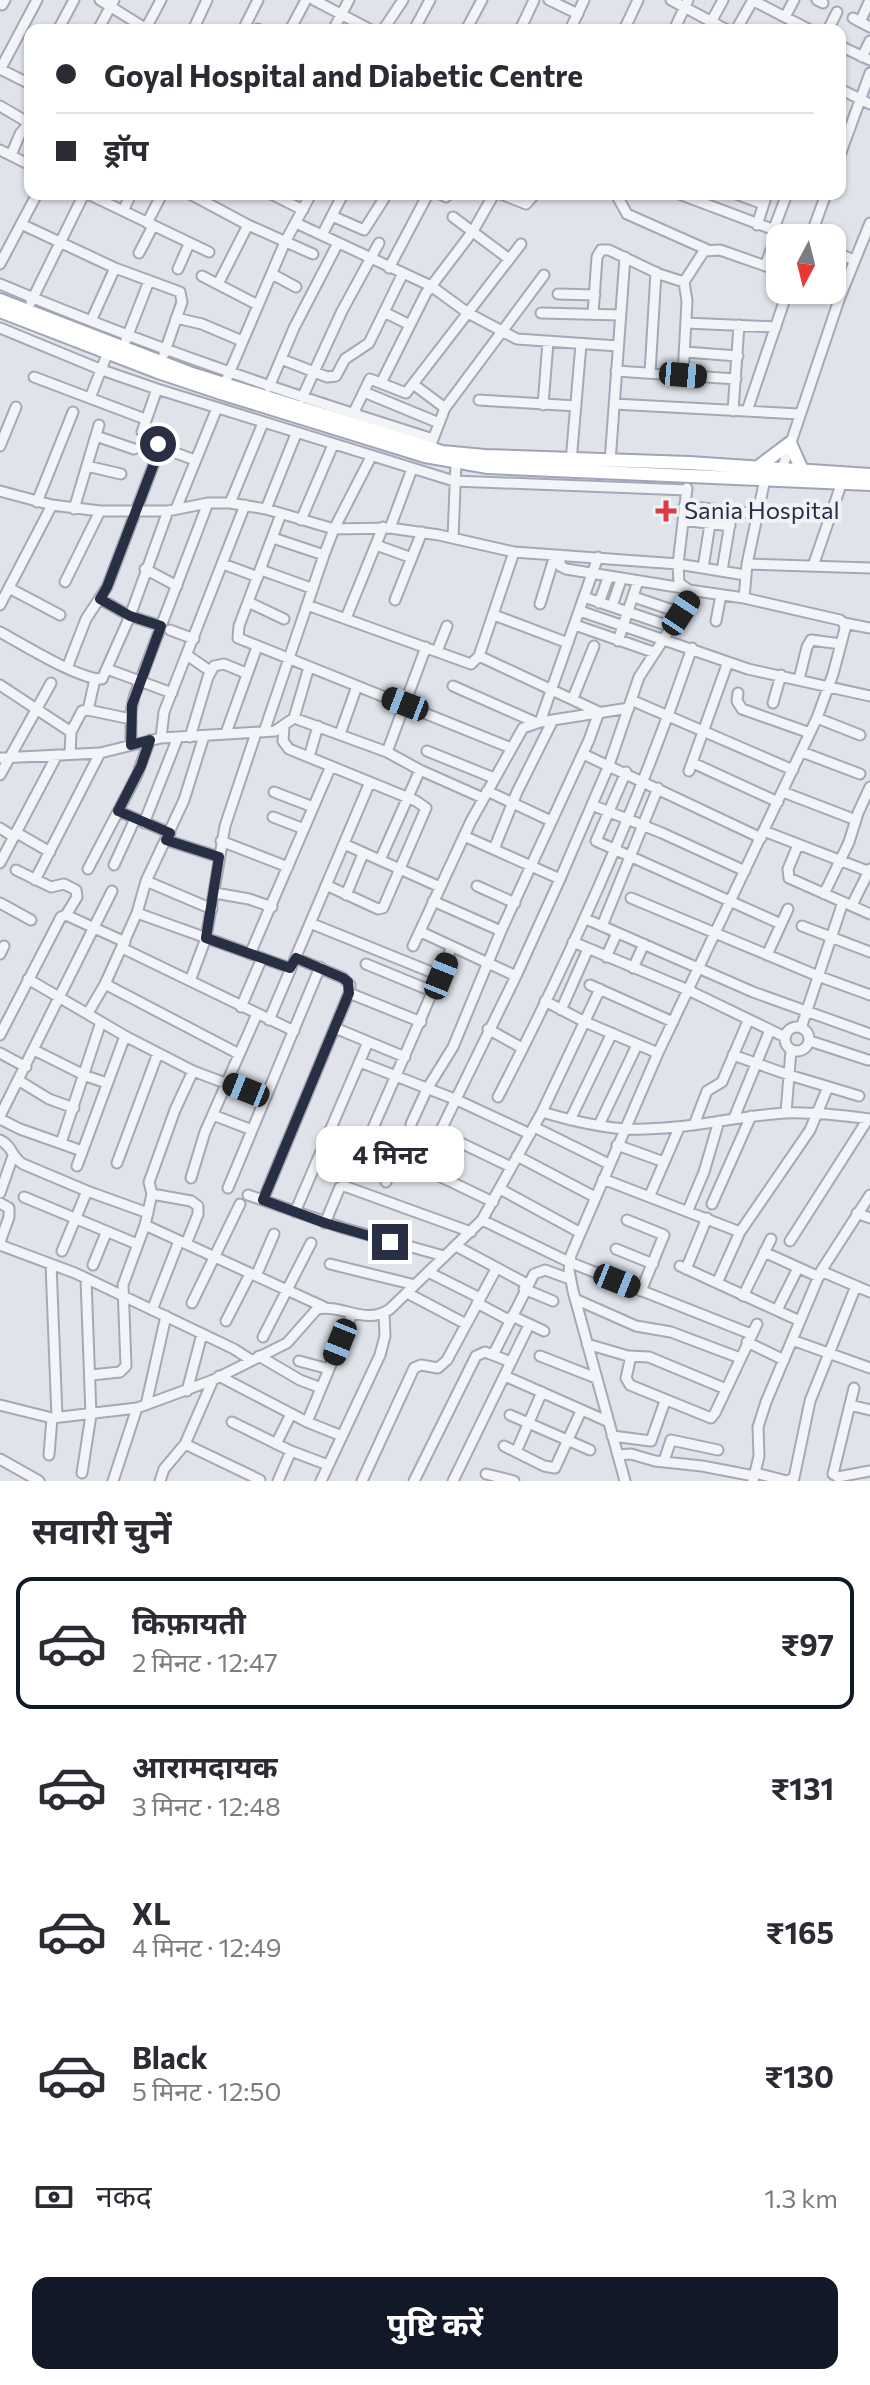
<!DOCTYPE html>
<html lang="hi">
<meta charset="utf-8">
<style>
body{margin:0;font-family:Commissioner,"Noto Sans Devanagari",sans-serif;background:#f7f7f7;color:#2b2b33;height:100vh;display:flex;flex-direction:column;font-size:30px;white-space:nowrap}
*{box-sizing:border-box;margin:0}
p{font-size:26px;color:#7c7c81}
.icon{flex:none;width:44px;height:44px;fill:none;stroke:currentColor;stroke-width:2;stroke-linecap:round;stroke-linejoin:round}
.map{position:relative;height:1481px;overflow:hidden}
.details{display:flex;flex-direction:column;background:#fff;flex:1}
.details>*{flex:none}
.guide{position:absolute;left:24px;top:24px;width:822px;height:176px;border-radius:16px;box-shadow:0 2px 6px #0004;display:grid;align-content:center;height:176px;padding:0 32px;background:#fff}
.needle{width:52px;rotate:187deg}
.fabs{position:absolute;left:766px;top:224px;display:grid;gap:16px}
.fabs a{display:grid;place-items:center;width:80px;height:80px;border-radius:16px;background:#fff;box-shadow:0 2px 6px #0004;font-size:40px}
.end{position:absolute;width:36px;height:36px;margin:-18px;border:10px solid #282e43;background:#fff;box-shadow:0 0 0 4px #fff}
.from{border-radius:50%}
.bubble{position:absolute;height:56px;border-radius:16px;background:#fff;box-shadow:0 2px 6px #0004;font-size:26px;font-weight:700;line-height:56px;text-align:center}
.car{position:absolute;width:24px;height:48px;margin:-24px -12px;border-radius:10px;box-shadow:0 0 6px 2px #0007;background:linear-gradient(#222 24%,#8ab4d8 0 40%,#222 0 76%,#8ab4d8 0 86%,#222 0)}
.guide b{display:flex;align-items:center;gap:28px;height:76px;font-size:30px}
.guide b+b{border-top:2px solid #e1e1e2}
.guide i{width:20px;height:20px;background:#2b2b33}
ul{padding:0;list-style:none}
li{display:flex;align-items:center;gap:24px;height:132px;margin:0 16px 12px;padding:0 16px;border:4px solid transparent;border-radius:16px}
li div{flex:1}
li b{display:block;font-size:30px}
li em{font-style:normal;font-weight:700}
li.on{border-color:#111827}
li>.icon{width:72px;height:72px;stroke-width:1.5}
h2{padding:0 32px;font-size:36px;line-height:96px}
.pay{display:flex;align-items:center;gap:20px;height:88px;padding:0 32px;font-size:30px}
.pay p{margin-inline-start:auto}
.cta{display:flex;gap:16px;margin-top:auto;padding:16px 32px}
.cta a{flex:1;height:92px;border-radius:16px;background:#111827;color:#fff;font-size:32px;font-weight:700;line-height:92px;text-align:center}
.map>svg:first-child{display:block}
</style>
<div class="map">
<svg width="870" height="1481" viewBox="0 0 870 1481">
<rect width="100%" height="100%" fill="#e0e3ea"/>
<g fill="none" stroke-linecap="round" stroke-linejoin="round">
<defs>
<path id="minor" d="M 100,0 L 148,30
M 314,0 L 371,30
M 549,0 L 578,14
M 671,0 L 727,30
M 752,0 L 810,30
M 817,0 L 823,3
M 2,5 L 5,0
M 785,17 L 794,0
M 853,18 L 870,27
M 711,22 L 723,0
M 860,22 L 870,0
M 258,29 L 260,30
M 58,30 L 74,0
M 98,30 L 114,0
M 145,30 L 161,0
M 193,30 L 207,0
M 243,30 L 258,0
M 290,30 L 306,0
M 333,30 L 349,0
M 383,30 L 403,0
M 414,30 L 430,0
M 466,30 L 482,0
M 520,30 L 534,0
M 570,30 L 584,0
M 624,30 L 638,0
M 674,30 L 688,0
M 736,30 L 753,0
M 828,30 L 837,12
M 840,46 L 870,60
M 862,57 L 870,41
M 0,69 L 30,84
M 0,70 L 37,0
M 840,89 L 870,104
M 0,106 L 29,123
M 0,150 L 30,165
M 11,155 L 20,134 L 30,122
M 840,155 L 870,73
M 88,194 L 209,252
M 190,194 L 248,225 L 313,254
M 271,194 L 303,210
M 440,194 L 446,197 L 448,194
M 501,194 L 526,204 L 535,194
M 616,194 L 627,214 L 708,250
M 679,194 L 796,238
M 736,194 L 763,204
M 123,211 L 131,194
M 332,216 L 364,230 L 387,194
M 453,217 L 509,259
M 147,223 L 162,194
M 296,223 L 431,286 L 468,313 L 517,339 L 618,346
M 21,224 L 115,268 L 180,292 L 182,302 L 164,354
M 757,225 L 767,194
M 773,231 L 787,194
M 322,235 L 343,194
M 810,238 L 826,194
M 832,251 L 854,260
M 139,253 L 153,226
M 0,264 L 37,194
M 765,266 L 778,232
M 389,268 L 428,194
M 178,269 L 189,244
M 272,274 L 296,287
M 202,276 L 258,305
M 0,284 C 141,344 287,393 433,439
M 218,284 L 248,225
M 824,290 L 840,297
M 558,294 L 595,295
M 31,302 L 84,194
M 384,312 L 408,324
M 541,313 L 620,315
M 593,314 L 597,257 L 601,250 L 609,250 L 659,274 L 684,282
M 176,318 L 202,324 L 242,341
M 91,321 L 115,268
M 686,323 L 776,327
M 0,328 L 102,370 L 157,389 L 454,481 L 687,490
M 126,340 L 149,281
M 685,352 L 738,356
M 281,359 L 327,377 L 336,376 L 345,359 L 369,343 L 403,273
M 616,371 L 736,379
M 650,373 L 656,272
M 683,375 L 687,301 L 684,282 L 704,251 L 720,250 L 780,271
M 34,377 L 145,419
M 382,381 L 426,293 L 473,231 L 494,194
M 413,384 L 445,408
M 269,387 L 294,328 L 338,243
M 222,390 L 285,242 L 311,194
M 364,392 L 439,423
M 90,398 L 108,352
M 302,398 L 342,311 L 379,243
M 479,400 L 576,406
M 614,404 L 799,414
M 543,405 L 548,342
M 733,411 L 739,325
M 747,411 L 788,290
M 353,414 L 370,379 L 406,393 L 521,244
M 96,436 L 134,449
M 432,442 L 445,408 L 544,275
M 0,446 L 16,407
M 159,447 L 195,460
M 571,462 L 581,344
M 610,462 L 625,257
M 87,466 L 121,474
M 781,472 L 840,297 L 870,223
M 687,488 L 678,564 L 679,583 L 689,590 L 744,598
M 0,491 L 52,505 L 100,511 L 168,511 L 208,503 L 230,503 L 266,509 L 334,529 L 390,528 L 439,535 L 514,552 L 678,564 L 745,575
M 37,502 L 73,412
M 230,503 L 263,423
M 684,506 L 758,514
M 74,509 L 99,425
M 176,509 L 217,408
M 266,509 L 296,434
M 281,514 L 239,626 L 238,638 L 511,748
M 301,520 L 333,445
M 683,520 L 730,526
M 390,528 L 412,469
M 273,538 L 324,555
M 453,538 L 456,462
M 376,545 L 412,558
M 560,555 L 560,566 L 566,569 L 683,588
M 223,564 L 258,577
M 747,564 L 870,568
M 813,566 L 842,482
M 703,568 L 710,524
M 145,569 L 177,586
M 261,570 L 311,588
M 722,571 L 732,511
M 65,582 L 100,511
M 9,588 L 60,615
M 584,597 L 672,627
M 634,597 L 681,613
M 100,599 L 130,616 L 161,626
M 395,600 L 422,532
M 248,602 L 284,619
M 599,603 L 608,578
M 540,604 L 555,555
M 0,605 L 52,505
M 307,605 L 471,664 L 479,656 L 514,552
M 612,606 L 621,580
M 580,611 L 748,669 L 870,696
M 494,615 L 568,643
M 346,618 L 383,527
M 716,621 L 721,595
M 844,623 L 870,628
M 575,625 L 653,652
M 170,630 L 194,639
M 0,632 C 22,644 80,680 102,679 L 130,616 L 168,511
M 618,641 L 638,581
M 437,651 L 447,626
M 187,655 L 210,671
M 67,668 L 86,619 L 107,587 L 158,453 L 158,444 L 142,432 L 157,389
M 107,669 L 172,693
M 799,679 L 807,647 L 811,640 L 841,644
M 0,685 L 71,732
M 453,686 L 537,723
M 738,693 L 737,701 L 742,709 L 810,733
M 573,698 L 594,646
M 631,700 L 793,770
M 773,703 L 781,675
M 88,710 L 95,679
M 294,718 L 309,667
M 817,718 L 860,735
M 540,722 L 598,557
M 284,726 L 283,741 L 289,749 L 416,801 L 426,808 L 383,908 L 378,909 L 326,885
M 264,732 L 324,555 L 334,529 L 371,457
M 226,733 L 257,647
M 340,734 L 357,686
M 190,737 L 208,677 L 214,666 L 224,664 L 246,673
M 161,738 L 164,712 L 245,505
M 131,745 L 131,712 L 134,697 L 208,503
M 427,751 L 494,778
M 387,752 L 426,647
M 802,752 L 860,774
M 70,754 L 71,732 L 82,711 L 88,710 L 131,719
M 583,754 L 761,838
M 309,757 L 318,726
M 0,758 L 100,753 L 161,738 L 275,731 L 294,718 L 387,752 L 420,770 L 483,798
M 693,763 L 778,802
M 689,771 L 728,662
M 626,772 L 596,841 L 781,924
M 0,775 L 51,683
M 487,791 L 551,821
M 274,792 L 313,807
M 783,792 L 856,820
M 592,805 L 662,833 L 745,871
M 118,811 L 170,833
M 273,817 L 304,829
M 144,823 L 178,737
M 0,828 L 14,837
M 764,831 L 870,872
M 17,833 L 50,852
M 464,836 L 560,879
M 166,840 L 219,857
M 221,841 L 288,867
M 344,844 L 440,887
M 798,845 L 788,869 L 789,878 L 870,914
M 494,849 L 517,792 L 553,720
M 380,860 L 420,770
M 0,863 L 57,755
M 114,865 L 135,819
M 88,869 L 137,775 L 150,740
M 16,870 L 51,887 L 64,884 L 76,890 L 77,897 L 66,915
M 35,880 L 100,753
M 146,881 L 212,909
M 477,886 L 515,903
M 215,893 L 249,899 L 272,907
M 824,894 L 849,842 L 858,813 L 870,787
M 346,895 L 363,854
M 631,898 L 818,976 L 870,995
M 433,901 L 501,931
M 0,903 L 31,920
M 852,905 L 870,869
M 137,913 L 290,968
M 586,919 L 753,992 L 870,1034
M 310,923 L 441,976
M 602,926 L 658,788
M 802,926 L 870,952
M 421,932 L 516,976
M 573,942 L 688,990 L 785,1037
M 413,946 L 471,821 L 523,728 L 540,722 L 629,708
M 122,948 L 294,1031
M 0,954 L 4,946
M 250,954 L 331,766
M 767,955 L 788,909
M 606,957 L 617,933
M 296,958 L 343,978 L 350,985 L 349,993
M 366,964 L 434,992
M 633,968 L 644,944
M 28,979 L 125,1036 L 193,1071 L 265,1098
M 190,981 L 206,938 L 225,826 L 256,733
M 105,984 L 239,1054
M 590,985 L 673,1022
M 545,1001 L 585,1022 L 658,1053
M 241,1007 L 262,958
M 561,1010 L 588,949
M 88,1013 L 105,984 L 137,913 L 146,881 L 184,800 L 204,736
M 269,1020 L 370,782
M785 1039a12 12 0 1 1 24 0a12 12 0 1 1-24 0Z
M 335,1028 L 405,1057
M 801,1028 L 843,902
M 488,1029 L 522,1048
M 0,1035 L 61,917 L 66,915 L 125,942
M 810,1041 L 868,1060
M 34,1050 L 86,1076 L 107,1083
M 0,1053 L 26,1067
M 733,1055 L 789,1075 L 859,1096
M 360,1062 L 457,1100 L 530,1134
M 18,1080 L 49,1099 L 74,1108
M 498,1097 C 573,952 639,803 692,648
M 542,1112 C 569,1120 597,1127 626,1129 C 680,1131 731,1117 784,1113 C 813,1112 841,1115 870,1119
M 786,1113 L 791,1050
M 213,1115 L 252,1130
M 0,1116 L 112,891
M 734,1118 L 770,1030
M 0,1119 L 20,1129 L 82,1151
M 570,1120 L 612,1033
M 411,1124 L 427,1089 L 453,1047 L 501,931 L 589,740 L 599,712 L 479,656
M 599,1125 L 637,1045
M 694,1125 L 707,1091 L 722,1082 L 748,1021
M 534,1127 L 609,1164
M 373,1129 L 435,1154 L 439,1176 L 493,1202
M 439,1134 L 516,976 L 560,879 L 609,765 L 639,677 L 695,591
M 0,1140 C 13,1146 11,1157 23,1164 L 87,1191 L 148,1213
M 61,1143 L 101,1022
M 461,1143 L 511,1167
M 617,1145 L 664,1162
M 322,1152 L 351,1164 L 359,1160 L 452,947
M 517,1156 L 595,1197
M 117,1163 L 158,1053
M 77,1166 L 125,1036
M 191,1178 L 205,1132 L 257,1014
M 603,1179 L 740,1232
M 386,1182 L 400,1141
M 228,1188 L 320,967
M 500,1189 L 579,1232
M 0,1193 L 13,1156
M 152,1194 L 149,1182 L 152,1174 L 175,1110 L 193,1071
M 248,1195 L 343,1228 L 444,1256
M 650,1195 L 679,1128
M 24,1197 L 137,1244
M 263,1200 L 349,993 L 421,1022
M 0,1203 L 9,1208 L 9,1217 L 0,1242
M 712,1204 L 751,1116
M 688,1210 L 704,1172 L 719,1121
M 295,1212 L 368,1042
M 857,1213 L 870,1218
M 482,1220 L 569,1262 L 751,1334
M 627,1220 L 664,1235 L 641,1291
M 325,1223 L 340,1187 L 344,1186 L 471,1232
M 145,1225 L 324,1307
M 790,1241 L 868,1119
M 0,1245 L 75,1273 L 234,1349 L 251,1360
M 456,1246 L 527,1284
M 616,1249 L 653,1264
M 62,1251 L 87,1191
M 764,1252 L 819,1277
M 51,1264 L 57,1417
M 330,1264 L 415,1285
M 93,1265 L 106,1233
M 680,1266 L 800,1321
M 686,1269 L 707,1218
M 821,1271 L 870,1292
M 428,1272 L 480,1298
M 256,1276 L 274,1234
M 717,1283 L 740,1232 L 810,1130 L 828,1087
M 524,1289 L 553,1301
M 407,1293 L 466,1324
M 743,1296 L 771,1239
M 575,1299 L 636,1326 L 671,1332 L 740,1358
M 192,1303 L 240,1204
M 477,1303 L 509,1320
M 152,1310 L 179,1241
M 777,1310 L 798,1268
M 512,1316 L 544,1331
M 226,1321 L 250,1274
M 263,1337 L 311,1243
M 792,1340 L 870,1368
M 747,1342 L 784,1360
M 587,1344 L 628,1356 L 649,1357 L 726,1389
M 493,1355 L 534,1274 L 545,1270 L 570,1279
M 259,1356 L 300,1380 L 321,1388
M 540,1356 L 596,1378
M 631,1356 L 626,1378 L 630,1385 L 711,1418 L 715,1413 L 757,1324
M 299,1361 L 329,1369
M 91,1375 L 120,1372 L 126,1366 L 123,1285 L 145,1225 L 152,1194 L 191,1201 L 198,1206 L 198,1214 L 186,1244
M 219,1376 L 307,1422 L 342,1436
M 505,1376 L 609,1422
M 854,1388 L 833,1474 L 838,1477 L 870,1471
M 187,1391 L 202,1334
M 0,1405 L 52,1418 L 137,1408 L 213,1380 L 287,1343 L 317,1309 C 343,1304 365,1326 390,1309 L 482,1220 L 542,1112 L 600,989
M 146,1405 L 166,1316
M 850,1405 L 870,1410
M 510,1415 L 590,1450
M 232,1422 L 291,1451 L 328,1465
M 307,1422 L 352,1314
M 612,1436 L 651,1441 L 665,1401
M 185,1444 L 260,1480
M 276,1444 L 291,1414
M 504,1446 L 544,1466 L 555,1468 L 581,1411
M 516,1452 L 542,1392
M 49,1455 L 52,1418
M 618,1455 L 631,1454 L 655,1461 L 702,1466 L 754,1476
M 0,1459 L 39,1481
M 664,1461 L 671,1440 L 718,1450
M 82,1473 L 91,1415 L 86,1279
M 755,1473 L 787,1481 L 794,1478 L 810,1401 L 856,1286
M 486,1474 L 514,1481
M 113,1481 L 137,1408
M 160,1481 L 164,1469 L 185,1444 L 213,1380
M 278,1481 L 291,1451
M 321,1481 L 380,1355 L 385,1336 L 384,1313
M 362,1481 L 414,1368 L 421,1365 L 438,1368 L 447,1360 L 496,1269
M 414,1481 L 476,1356 L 485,1352 L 511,1362
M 453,1481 L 529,1325
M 625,1481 L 573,1291 L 569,1270 L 571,1255 L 658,1053 L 817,718 L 833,674 L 845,629 L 844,623 L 840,620 L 744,598 L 747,564 L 765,479
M 753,1481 L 759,1456 L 758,1427 L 766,1402 L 821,1271 L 870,1195"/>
<path id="major" d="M 0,300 L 192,374 L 442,452 L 485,456 L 689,463 L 870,475
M 0,311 L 158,372 L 221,393 L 425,456 L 488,467 L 870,484
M 758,467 L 790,443 L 802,470"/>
</defs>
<use href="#minor" stroke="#a5a9b5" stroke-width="13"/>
<use href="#major" stroke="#9fa5b7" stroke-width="16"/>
<use href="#minor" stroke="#f3f4f8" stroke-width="9"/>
<use href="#major" stroke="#fff" stroke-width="12"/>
</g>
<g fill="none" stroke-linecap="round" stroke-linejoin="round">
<path stroke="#282e43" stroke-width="10" d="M 158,444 L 158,453 L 107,587 L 100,599 L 130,616 L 161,626 L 132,705 L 131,745 L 150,740 L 141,766 L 118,811 L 170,833 L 166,840 L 219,857 L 206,938 L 290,968 L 296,958 L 343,978 L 348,982 L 349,993 L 263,1200 L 325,1223 L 390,1242"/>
</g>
<path fill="#d73d43" stroke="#f0f2f7" stroke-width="3" d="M662 499h8v8h8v8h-8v8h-8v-8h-8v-8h8z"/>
<g text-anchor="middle" stroke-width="8" stroke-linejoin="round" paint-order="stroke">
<g font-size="24" fill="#282e43" stroke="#f0f2f7" text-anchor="start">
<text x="684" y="519">Sania Hospital</text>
</g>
</g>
</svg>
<div class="fabs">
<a><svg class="needle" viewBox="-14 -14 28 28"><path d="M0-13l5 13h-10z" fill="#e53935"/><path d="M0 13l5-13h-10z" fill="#7c7c81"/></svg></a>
</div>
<i class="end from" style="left:158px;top:444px"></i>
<i class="end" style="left:390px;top:1242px"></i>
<div class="bubble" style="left:316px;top:1126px;width:148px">4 मिनट</div>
<i class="car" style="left:683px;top:375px;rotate:95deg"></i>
<i class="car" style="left:681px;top:613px;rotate:33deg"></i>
<i class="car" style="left:405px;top:704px;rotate:291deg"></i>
<i class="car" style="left:441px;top:976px;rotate:22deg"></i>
<i class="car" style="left:246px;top:1090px;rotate:292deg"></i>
<i class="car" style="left:617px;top:1281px;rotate:112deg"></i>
<i class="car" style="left:340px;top:1342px;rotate:202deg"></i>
<div class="guide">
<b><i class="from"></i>Goyal Hospital and Diabetic Centre</b>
<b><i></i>ड्रॉप</b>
</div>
</div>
<section class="details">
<h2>सवारी चुनें</h2>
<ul>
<li class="on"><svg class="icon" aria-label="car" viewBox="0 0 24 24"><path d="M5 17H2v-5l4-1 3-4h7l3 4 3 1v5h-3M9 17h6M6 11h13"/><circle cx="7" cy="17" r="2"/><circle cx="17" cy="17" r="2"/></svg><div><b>किफ़ायती</b><p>2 मिनट · 12:47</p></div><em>₹97</em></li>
<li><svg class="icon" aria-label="car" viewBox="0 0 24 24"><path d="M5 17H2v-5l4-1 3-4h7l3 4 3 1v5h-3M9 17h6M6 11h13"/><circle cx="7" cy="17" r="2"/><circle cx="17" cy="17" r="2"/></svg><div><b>आरामदायक</b><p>3 मिनट · 12:48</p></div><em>₹131</em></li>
<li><svg class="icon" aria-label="car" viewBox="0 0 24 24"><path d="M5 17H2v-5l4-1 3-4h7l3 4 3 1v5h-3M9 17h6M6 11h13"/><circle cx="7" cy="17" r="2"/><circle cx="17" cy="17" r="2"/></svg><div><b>XL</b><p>4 मिनट · 12:49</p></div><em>₹165</em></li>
<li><svg class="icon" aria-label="car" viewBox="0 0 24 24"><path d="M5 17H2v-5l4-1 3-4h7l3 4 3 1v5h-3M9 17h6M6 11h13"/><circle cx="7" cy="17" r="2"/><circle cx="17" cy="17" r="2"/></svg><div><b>Black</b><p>5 मिनट · 12:50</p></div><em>₹130</em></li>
</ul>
<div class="pay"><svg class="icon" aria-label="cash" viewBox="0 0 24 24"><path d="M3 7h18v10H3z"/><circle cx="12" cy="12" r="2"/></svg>नकद<p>1.3 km</p></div>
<div class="cta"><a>पुष्टि करें</a></div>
</section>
